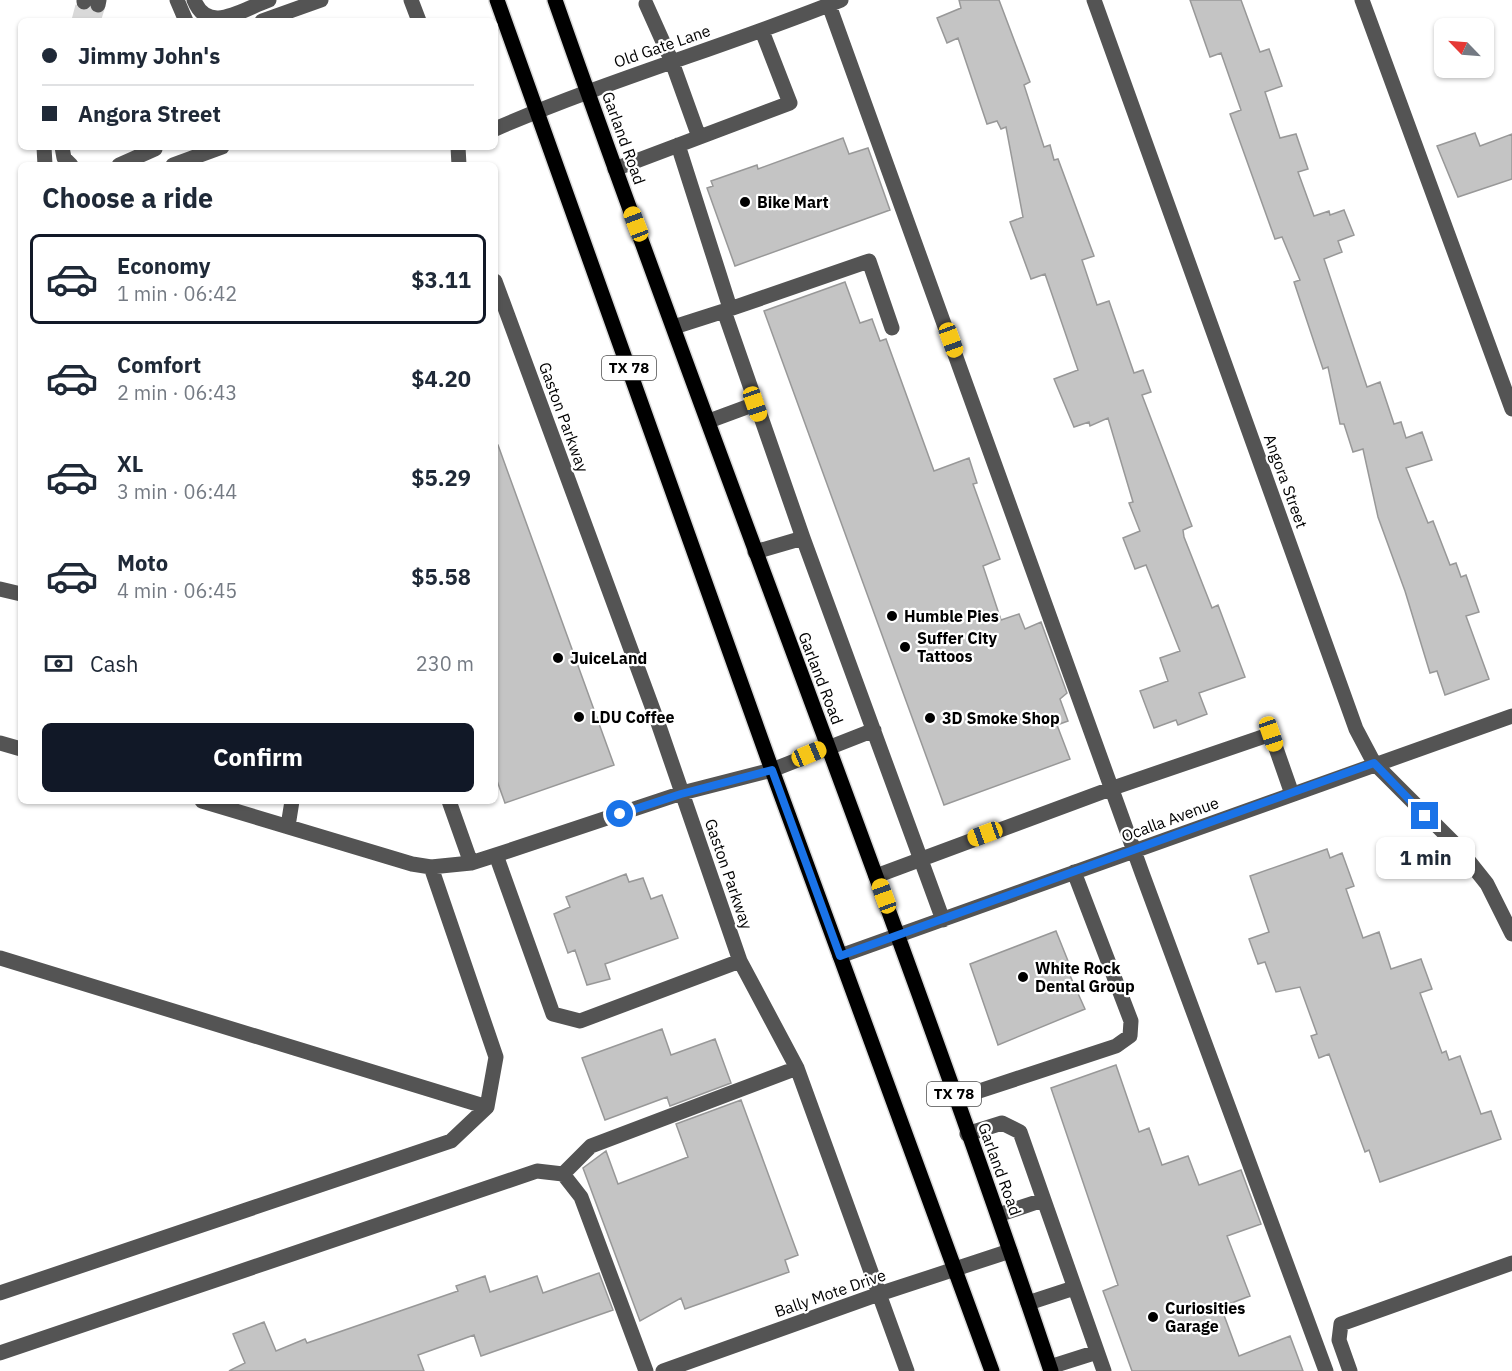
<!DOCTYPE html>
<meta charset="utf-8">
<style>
body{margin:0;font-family:"IBM Plex Sans",sans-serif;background:#f2f2f3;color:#1f2937;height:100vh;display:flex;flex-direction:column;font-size:22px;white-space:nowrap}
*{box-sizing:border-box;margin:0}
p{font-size:20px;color:#747a83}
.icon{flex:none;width:33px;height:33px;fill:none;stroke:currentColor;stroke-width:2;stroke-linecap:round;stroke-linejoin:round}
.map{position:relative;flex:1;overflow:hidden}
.sheet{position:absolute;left:18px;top:162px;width:480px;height:642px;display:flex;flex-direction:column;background:#fff;border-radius:9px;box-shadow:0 2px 4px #0004}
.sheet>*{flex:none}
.banner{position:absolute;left:18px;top:18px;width:480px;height:132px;border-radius:9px;box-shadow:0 2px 4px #0004;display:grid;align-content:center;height:132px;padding:0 24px;background:#fff}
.needle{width:39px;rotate:295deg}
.fabs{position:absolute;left:1434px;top:18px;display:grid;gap:12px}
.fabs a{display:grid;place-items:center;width:60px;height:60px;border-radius:9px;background:#fff;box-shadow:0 2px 4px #0004;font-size:30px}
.end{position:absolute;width:27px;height:27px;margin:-14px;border:8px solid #1a73e8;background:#fff;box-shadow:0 0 0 3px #fff}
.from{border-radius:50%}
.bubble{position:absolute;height:42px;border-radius:9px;background:#fff;box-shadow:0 2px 4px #0004;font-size:20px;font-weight:800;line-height:42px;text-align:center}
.car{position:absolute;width:18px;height:36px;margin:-18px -9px;border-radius:8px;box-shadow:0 0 4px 2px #0007;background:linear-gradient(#f5c518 24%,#345 0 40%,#f5c518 0 76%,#345 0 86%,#f5c518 0)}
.banner b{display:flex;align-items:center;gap:21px;height:57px;font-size:22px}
.banner b+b{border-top:2px solid #e0e1e3}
.banner i{width:15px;height:15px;background:#1f2937}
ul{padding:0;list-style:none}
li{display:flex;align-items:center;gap:18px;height:90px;margin:0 12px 9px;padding:0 12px;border:3px solid transparent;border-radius:9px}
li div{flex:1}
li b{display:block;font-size:22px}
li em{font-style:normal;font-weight:800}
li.on{border-color:#111827}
li>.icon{width:54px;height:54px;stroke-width:1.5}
h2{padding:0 24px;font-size:27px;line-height:72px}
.pay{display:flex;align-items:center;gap:15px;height:66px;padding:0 24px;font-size:22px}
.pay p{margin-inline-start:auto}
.cta{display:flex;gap:12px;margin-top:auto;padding:12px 24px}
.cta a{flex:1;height:69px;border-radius:9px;background:#111827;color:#fff;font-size:24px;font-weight:800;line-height:69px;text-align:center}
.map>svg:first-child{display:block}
</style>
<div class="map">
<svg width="1512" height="1371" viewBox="0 0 1512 1371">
<rect width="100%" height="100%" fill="#fff"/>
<path fill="#c4c4c4" stroke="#989898" stroke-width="1.5" d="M 959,0 L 999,0 L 1030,82 L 1024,85 L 1044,147 L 1050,145 L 1054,160 L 1058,159 L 1094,256 L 1082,260 L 1097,305 L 1109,301 L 1134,373 L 1143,370 L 1151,392 L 1142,395 L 1192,526 L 1183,530 L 1184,537 L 1212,608 L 1218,605 L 1245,677 L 1199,693 L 1207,714 L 1178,725 L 1176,720 L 1154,728 L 1140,691 L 1168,681 L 1160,658 L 1180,651 L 1146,565 L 1135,569 L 1123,538 L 1140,531 L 1129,503 L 1133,502 L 1108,418 L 1090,426 L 1089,422 L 1074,427 L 1054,379 L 1078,370 L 1045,274 L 1031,279 L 1010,222 L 1023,217 L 1006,127 L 1001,129 L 997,121 L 987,124 L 958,38 L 947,43 L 937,18 L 961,8 Z
M 1190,0 L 1241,0 L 1260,52 L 1269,49 L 1282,86 L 1265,92 L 1280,138 L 1296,134 L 1308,169 L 1298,172 L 1314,216 L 1329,211 L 1330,215 L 1344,210 L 1354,235 L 1338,241 L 1342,252 L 1324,259 L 1367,387 L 1380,382 L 1394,424 L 1401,422 L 1406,438 L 1422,432 L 1432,460 L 1406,468 L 1428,523 L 1433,521 L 1450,565 L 1456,563 L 1461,577 L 1466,575 L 1479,612 L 1466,616 L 1489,679 L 1445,695 L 1437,671 L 1430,673 L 1405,591 L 1378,517 L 1363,449 L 1353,452 L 1344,424 L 1340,424 L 1328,367 L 1323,369 L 1294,282 L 1300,280 L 1282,237 L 1275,239 L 1230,114 L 1241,110 L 1221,53 L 1210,57 Z
M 1475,133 L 1480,146 L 1512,134 L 1512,179 L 1458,197 L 1437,146 Z
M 843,138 L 849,154 L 868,148 L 890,210 L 735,266 L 707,188 L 713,186 L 711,181 L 757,165 L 758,169 Z
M 845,282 L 860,323 L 872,319 L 880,341 L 886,339 L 934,471 L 969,458 L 977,483 L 973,484 L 1000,559 L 983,566 L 1001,620 L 1019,614 L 1025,629 L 1041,622 L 1067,693 L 1060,699 L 1068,721 L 1057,725 L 1070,759 L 944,805 L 764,311 Z
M 495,445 L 498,445 L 614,765 L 505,803 L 495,775 Z
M 1327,849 L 1330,858 L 1342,853 L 1354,886 L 1346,889 L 1363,938 L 1379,932 L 1391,969 L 1421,959 L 1432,989 L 1420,993 L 1442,1053 L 1446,1051 L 1449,1060 L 1460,1056 L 1481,1114 L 1491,1111 L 1501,1139 L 1380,1182 L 1369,1150 L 1365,1152 L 1329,1054 L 1319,1058 L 1311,1036 L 1317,1034 L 1300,987 L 1276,992 L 1265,962 L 1258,964 L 1249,939 L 1269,932 L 1250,876 Z
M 626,874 L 629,882 L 643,878 L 651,899 L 662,895 L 678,938 L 605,964 L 610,979 L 587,985 L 575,950 L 568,953 L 554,914 L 570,907 L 566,897 Z
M 1056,931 L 1068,961 L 1064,962 L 1085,1009 L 998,1045 L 970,964 Z
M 662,1029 L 671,1055 L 715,1039 L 731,1083 L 670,1106 L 667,1097 L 605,1120 L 582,1058 Z
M 1116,1065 L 1139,1132 L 1149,1128 L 1162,1165 L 1188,1156 L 1199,1185 L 1241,1170 L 1261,1224 L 1227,1236 L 1250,1296 L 1221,1307 L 1239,1356 L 1290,1336 L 1303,1371 L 1132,1371 L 1103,1291 L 1118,1285 L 1051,1088 Z
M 741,1100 L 798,1255 L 785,1260 L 789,1272 L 685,1309 L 681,1298 L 640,1321 L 583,1168 L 606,1151 L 618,1184 L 688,1157 L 676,1124 Z
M 599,1273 L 613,1310 L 481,1356 L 474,1335 L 418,1355 L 424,1371 L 229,1371 L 245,1363 L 233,1334 L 264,1322 L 276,1351 L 305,1339 L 307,1343 L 458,1291 L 456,1286 L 485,1276 L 490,1292 L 537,1276 L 543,1293 Z"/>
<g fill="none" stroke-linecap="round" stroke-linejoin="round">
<path stroke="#d9d9d9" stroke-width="15" stroke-dasharray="15 8" stroke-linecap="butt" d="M 79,21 L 84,2
M 93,21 L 98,5"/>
<defs>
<path id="major" d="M 497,0 L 772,770 L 992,1371
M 555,0 C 716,459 896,910 1051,1371"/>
</defs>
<use href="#major" stroke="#dbdbdb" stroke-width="18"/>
<path stroke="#545454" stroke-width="15" d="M 177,0 L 186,21
M 194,0 C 208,35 241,10 269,0
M 411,0 L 419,21
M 1094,0 L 1356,729 L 1374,763 L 1456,845 L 1487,884 L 1512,934
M 1362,0 L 1512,409
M 84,2 L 84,0
M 646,4 L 672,62 L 699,137
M 98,5 L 99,0
M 829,5 L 1142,873 L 1326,1371
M 262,21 L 321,0
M 495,129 C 608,80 727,46 841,0
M 678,145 L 730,308
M 44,147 L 45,165
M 62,147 L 64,158 L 71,165
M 458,147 L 459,165
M 119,165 L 155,149
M 173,165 L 222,147
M 615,169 L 790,103 L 762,31
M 495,281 L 658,723 L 740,961 L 797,1068 L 907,1371
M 674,327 L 724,311
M 892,328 L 869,261 L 724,311 L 803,538 L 943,920
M 709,421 L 755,404
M 755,552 L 803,538
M 0,589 L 21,594
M 0,743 L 21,749
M 202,801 L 412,864 L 431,867 L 471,863 L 496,855 L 682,793 L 772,770 L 874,730
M 449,801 L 471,863
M 288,826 L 292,801
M 496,855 L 553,1014 L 580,1021 L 740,961
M 876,876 L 1113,788 L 1271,734 L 1292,794
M 840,956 L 1512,716
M 0,958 L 487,1107
M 955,1099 L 1116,1046 L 1130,1036 L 1131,1021 L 1074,872
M 967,1134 L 1002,1123 L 1020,1132 L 1104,1371
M 563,1174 L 591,1146 L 797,1068
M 998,1215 L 1043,1200
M 0,1293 L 451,1141 L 487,1107 L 496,1057 L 431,867
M 1028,1303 L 1074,1288
M 0,1353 L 537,1171 L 563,1174 L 581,1197 L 646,1371
M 1050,1367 L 1097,1352
M 663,1371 L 879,1294 L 1010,1251
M 1350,1371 L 1339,1340 L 1341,1324 L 1512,1263"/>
<use href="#major" stroke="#000" stroke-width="15"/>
</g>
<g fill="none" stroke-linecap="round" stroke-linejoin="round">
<path stroke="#1a73e8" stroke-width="8" d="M 620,814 L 681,794 L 772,770 L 840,956 L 1374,763 L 1425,816"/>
</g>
<g fill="#000" stroke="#fff" stroke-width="2">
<circle cx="745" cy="202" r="6"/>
<circle cx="892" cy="616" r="6"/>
<circle cx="905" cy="647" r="6"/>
<circle cx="558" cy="658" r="6"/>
<circle cx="579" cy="717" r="6"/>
<circle cx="930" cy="718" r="6"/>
<circle cx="1023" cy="977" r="6"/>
<circle cx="1153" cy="1317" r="6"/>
</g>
<g text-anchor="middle" stroke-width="4.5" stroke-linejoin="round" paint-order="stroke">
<g fill="#fff" stroke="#4c4c4c" stroke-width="1.5">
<rect x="602" y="356" width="54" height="24" rx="4.5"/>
<rect x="927" y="1082" width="54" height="24" rx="4.5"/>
</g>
<g font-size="15" font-weight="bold" fill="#000">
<text x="629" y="373">TX 78</text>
<text x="954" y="1099">TX 78</text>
</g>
<g font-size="16" fill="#000" stroke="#fff">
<text transform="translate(662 46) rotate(-19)" y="6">Old Gate Lane</text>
<text transform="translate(624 138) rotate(70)" y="6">Garland Road</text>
<text transform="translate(564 417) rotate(70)" y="6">Gaston Parkway</text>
<text transform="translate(1286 481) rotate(70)" y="6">Angora Street</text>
<text transform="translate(821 678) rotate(69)" y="6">Garland Road</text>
<text transform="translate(1170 819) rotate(-20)" y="6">Ocalla Avenue</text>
<text transform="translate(729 874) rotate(71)" y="6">Gaston Parkway</text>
<text transform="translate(1000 1169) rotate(70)" y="6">Garland Road</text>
<text transform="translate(830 1293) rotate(-19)" y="6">Bally Mote Drive</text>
</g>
<g font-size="16" font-weight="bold" fill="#000" stroke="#fff" text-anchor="start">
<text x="757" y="208">Bike Mart</text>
<text x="904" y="622">Humble Pies</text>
<text x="917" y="644">Suffer City<tspan x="917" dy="18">Tattoos</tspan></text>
<text x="570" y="664">JuiceLand</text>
<text x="591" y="723">LDU Coffee</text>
<text x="942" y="724">3D Smoke Shop</text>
<text x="1035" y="974">White Rock<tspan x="1035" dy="18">Dental Group</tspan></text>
<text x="1165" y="1314">Curiosities<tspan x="1165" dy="18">Garage</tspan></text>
</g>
</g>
</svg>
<div class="fabs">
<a><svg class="needle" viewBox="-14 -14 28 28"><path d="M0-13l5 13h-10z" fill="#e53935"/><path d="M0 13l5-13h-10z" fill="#747a83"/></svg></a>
</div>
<i class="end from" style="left:620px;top:814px"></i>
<i class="end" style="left:1425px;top:816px"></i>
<div class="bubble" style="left:1376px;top:837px;width:99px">1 min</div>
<i class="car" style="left:636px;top:224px;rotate:339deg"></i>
<i class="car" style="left:951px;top:340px;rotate:160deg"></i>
<i class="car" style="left:755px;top:404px;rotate:161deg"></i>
<i class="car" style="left:1271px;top:734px;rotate:161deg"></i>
<i class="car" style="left:809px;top:754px;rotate:67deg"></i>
<i class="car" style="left:985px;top:834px;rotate:250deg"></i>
<i class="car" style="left:884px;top:896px;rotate:340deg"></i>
<div class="banner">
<b><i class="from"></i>Jimmy John's</b>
<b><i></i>Angora Street</b>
</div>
<section class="sheet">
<h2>Choose a ride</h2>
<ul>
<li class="on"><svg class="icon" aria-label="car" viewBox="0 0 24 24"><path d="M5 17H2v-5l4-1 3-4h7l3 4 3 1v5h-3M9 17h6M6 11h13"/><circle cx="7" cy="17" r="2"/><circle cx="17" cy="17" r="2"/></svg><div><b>Economy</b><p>1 min · 06:42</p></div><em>$3.11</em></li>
<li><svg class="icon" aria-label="car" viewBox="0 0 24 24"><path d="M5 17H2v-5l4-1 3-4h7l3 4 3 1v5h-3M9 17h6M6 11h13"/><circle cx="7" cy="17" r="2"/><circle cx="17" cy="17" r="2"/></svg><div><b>Comfort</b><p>2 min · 06:43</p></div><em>$4.20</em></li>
<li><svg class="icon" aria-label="car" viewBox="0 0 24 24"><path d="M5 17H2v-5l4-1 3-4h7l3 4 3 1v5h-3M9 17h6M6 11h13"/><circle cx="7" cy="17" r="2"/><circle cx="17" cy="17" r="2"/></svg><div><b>XL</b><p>3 min · 06:44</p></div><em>$5.29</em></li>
<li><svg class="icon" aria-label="car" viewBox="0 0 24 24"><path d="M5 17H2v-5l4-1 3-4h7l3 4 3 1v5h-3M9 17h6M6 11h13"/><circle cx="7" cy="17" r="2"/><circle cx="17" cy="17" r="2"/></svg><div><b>Moto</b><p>4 min · 06:45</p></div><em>$5.58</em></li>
</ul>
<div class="pay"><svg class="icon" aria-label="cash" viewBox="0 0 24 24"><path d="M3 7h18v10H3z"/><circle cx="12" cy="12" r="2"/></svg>Cash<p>230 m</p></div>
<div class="cta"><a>Confirm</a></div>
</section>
</div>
